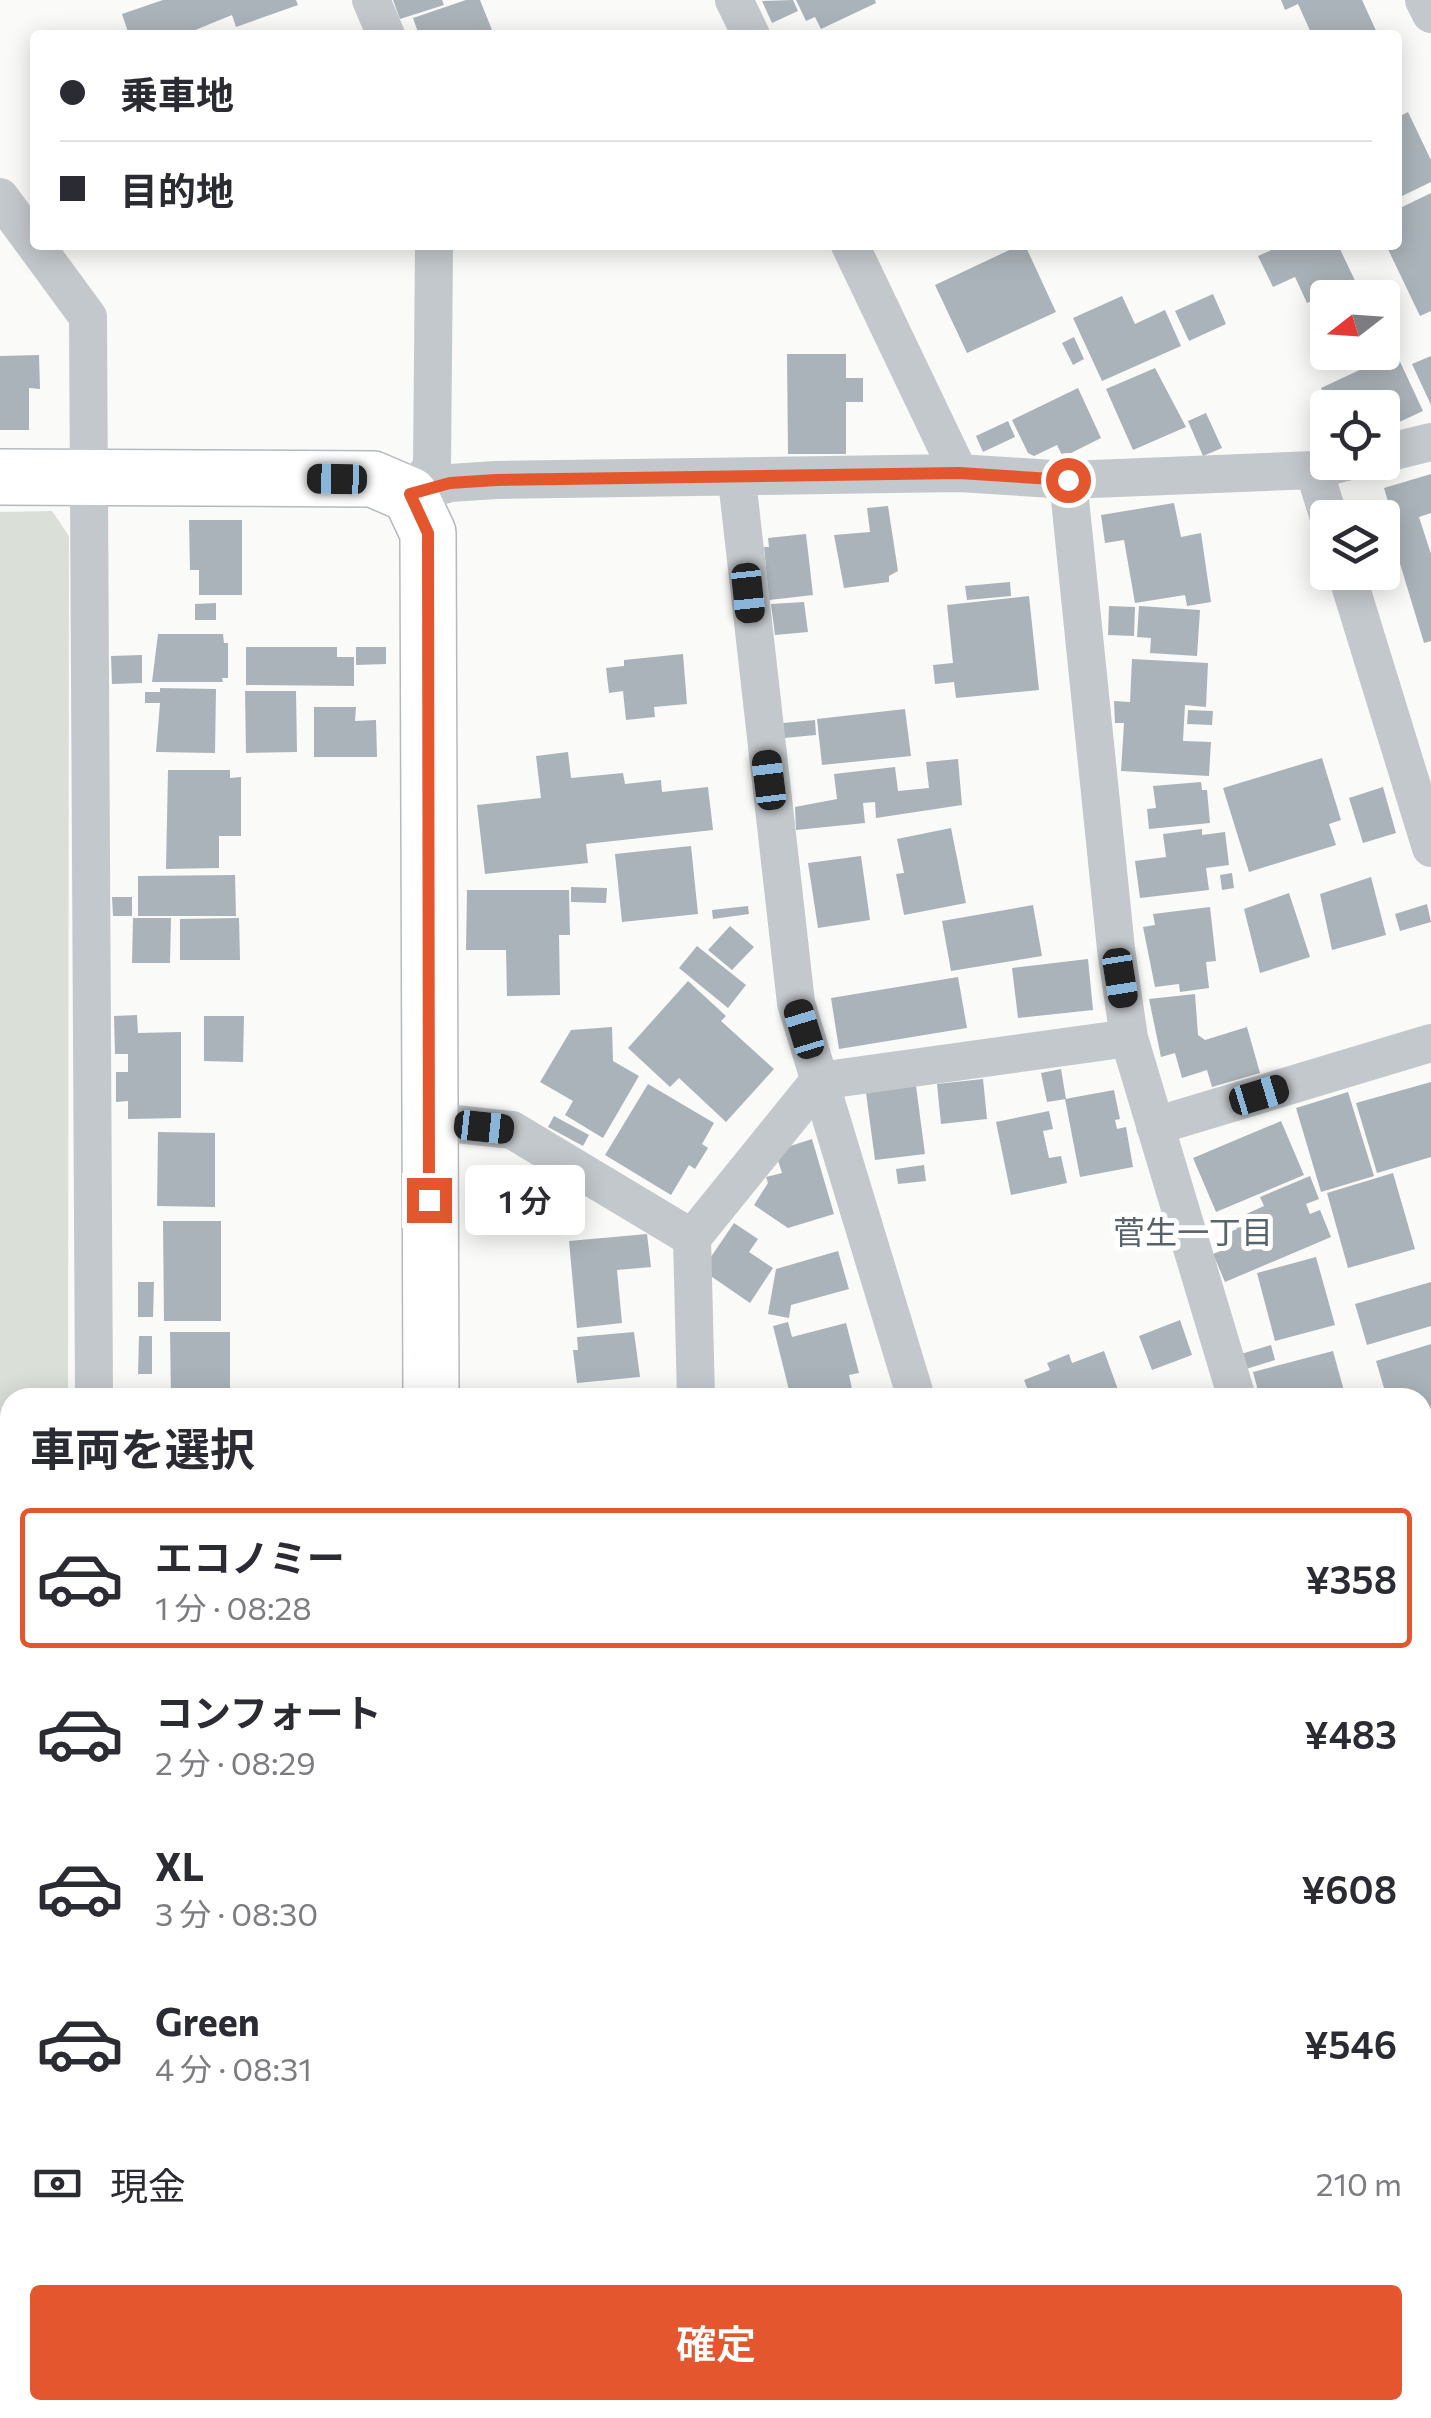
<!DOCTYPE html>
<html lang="ja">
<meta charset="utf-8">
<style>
body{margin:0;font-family:Commissioner,"Noto Sans JP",sans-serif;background:#f2f2f3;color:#2b2b33;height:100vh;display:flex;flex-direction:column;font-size:38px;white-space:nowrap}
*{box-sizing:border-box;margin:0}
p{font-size:32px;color:#7c7c81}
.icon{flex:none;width:55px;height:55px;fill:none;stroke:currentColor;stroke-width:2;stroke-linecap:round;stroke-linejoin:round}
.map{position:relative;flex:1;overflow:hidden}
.details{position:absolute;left:0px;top:1388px;width:1432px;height:1032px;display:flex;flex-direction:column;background:#fff;border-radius:30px 30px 0 0;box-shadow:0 5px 25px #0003}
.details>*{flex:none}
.top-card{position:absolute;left:30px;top:30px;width:1372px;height:220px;border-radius:10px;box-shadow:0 5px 25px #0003;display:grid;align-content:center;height:220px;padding:0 30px;background:#fff}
.needle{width:65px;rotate:253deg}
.tools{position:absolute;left:1310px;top:280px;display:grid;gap:20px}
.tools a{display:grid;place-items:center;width:90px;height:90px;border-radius:10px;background:#fff;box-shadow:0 5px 25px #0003;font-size:50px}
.end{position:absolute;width:45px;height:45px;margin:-22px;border:12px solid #e4572e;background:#fff;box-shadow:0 0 0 5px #fff}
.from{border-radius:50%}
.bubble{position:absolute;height:70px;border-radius:10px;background:#fff;box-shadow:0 5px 25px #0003;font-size:32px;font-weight:600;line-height:70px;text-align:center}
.car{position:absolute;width:30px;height:60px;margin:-30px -15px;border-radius:12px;box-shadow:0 0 8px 2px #0007;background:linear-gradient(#222 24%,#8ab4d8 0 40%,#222 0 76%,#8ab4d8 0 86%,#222 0)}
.top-card b{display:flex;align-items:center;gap:35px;height:95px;font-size:38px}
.top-card b+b{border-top:2px solid #e1e1e2}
.top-card i{width:25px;height:25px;background:#2b2b33}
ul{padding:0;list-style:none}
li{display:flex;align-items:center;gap:30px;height:140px;margin:0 20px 15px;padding:0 10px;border:5px solid transparent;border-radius:10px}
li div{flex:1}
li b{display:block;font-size:38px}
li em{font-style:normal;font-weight:600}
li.selected{border-color:#e4572e}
li>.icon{width:90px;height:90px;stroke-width:1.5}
h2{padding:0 30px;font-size:45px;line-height:120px}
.pay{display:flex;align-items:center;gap:25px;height:110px;padding:0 30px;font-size:38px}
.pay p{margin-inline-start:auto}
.button{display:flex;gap:20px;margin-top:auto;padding:20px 30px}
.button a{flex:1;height:115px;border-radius:10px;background:#e4572e;color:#fff;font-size:40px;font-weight:600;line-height:115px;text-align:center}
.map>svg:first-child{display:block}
</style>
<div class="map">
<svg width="1431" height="2418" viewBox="0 0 1431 2418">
<rect width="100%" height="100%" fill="#fafaf8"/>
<path fill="#dadfd7" d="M 52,511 L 69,536 L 68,1397 L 10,1398 L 10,1446 L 0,1446 L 0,512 Z"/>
<path fill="#aab3b9" d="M 163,0 L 296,0 L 298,5 L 236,27 L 232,15 L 183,35 L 129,35 L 122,14 Z
M 393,0 L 442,0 L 444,5 L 400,19 Z
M 466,0 L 480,0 L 494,35 L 419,35 L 413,18 Z
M 793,0 L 798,11 L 772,23 L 762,1 Z
M 796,0 L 875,0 L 876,3 L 821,29 L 815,17 L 806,21 Z
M 1281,0 L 1362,0 L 1378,35 L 1312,35 L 1298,4 L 1285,10 Z
M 1408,112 L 1431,160 L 1431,182 L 1398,198 L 1398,117 Z
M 1431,193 L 1431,311 L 1420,316 L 1386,245 L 1398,245 L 1398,209 Z
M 1020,245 L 1025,245 L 1056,312 L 967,353 L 935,285 Z
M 1283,245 L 1338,245 L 1360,291 L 1346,298 L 1328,298 L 1324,307 L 1319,298 L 1307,303 L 1295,277 L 1273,287 L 1258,256 Z
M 1213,294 L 1226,324 L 1189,341 L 1175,311 Z
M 1122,296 L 1135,324 L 1165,310 L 1181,346 L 1102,381 L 1073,318 Z
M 1074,337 L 1084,359 L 1073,365 L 1062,343 Z
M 1396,353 L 1423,411 L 1382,430 L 1382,408 L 1330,408 L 1321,388 Z
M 787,354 L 846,354 L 846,378 L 863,378 L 863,402 L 846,402 L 846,454 L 788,454 Z
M 39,355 L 40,389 L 29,388 L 29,430 L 0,430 L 0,356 Z
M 1431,356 L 1431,405 L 1412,364 Z
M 1155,368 L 1186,427 L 1133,450 L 1106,389 Z
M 1078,388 L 1101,438 L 1063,457 L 1057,445 L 1034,456 L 1028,453 L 1012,420 Z
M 1206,413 L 1222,448 L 1203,456 L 1188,421 Z
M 1008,421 L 1015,437 L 983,452 L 976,436 Z
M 1431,474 L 1431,513 L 1419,517 L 1431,554 L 1431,641 L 1424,643 L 1388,524 L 1394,522 L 1384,488 Z
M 1174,503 L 1181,537 L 1201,533 L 1211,602 L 1187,606 L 1185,595 L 1135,603 L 1124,540 L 1105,543 L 1101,515 Z
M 888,506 L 898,571 L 889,576 L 889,582 L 844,588 L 834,535 L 870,532 L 867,508 Z
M 189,520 L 242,520 L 242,595 L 199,595 L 199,570 L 190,570 Z
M 806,534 L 813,595 L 769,600 L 764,547 L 769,547 L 768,538 Z
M 1010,582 L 1011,596 L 967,600 L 965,586 Z
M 1029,596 L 1039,690 L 956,698 L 954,682 L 935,684 L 933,665 L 953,663 L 947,605 Z
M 804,602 L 808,632 L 775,635 L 771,604 Z
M 216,603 L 216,620 L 195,620 L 195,604 Z
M 1109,606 L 1135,607 L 1134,636 L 1108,635 Z
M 1139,606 L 1200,610 L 1197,656 L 1150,653 L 1151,638 L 1137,637 Z
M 158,634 L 223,634 L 224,643 L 228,643 L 228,678 L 222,678 L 223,682 L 152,682 Z
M 246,647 L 337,647 L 337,657 L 354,657 L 354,686 L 246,685 Z
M 356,647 L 386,647 L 386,664 L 356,665 Z
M 683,654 L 687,704 L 654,707 L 655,717 L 626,720 L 623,691 L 609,693 L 606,668 L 624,666 L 624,660 Z
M 142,655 L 142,683 L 112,684 L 111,656 Z
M 1132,659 L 1208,663 L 1206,707 L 1185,705 L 1183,741 L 1211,742 L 1209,776 L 1121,771 L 1124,723 L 1115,723 L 1114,701 L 1130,702 Z
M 160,688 L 216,689 L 215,753 L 156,752 L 160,703 L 145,703 L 145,692 L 160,692 Z
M 245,691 L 296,691 L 297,752 L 246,753 Z
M 314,707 L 356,707 L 355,721 L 376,720 L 377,757 L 314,757 Z
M 905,709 L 911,756 L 822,765 L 817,719 Z
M 1188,710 L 1213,711 L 1212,725 L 1187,724 Z
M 815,720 L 816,735 L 784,738 L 783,723 Z
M 568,752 L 571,778 L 623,773 L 625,784 L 661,780 L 662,792 L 708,787 L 713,830 L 586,844 L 588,863 L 485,874 L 477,805 L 541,798 L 536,756 Z
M 1322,758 L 1341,820 L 1329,824 L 1336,845 L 1249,872 L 1223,788 Z
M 958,759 L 962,805 L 876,818 L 875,802 L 863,803 L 865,823 L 796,830 L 795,807 L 837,799 L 834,774 L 895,767 L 898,791 L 929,788 L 926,762 Z
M 168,770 L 230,770 L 230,778 L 241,777 L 241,836 L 219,836 L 219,868 L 166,869 Z
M 1201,782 L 1202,790 L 1207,790 L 1210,823 L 1149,829 L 1147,809 L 1156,808 L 1153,786 Z
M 1383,787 L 1396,833 L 1363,843 L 1349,798 Z
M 951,828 L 966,903 L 904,915 L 896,874 L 904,873 L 897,839 Z
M 1202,829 L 1202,835 L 1225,832 L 1229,865 L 1206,868 L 1209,890 L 1140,898 L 1135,861 L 1166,857 L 1163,834 Z
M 691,846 L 698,914 L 622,922 L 615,854 Z
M 861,856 L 870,920 L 818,928 L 808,863 Z
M 1232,873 L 1234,888 L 1222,890 L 1220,875 Z
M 235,875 L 236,916 L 138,916 L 138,876 Z
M 1371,877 L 1386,935 L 1332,950 L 1320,894 Z
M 571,887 L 607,888 L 606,903 L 571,902 Z
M 467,890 L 569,890 L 570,935 L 559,935 L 560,995 L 507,996 L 506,950 L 466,950 Z
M 1289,893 L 1310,957 L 1260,973 L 1244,909 Z
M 112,897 L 132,897 L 132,916 L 113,916 Z
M 1427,904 L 1431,922 L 1400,931 L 1395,914 Z
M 1033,905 L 1042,956 L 951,971 L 942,921 Z
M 748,906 L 749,914 L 713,919 L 712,910 Z
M 1210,907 L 1216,961 L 1206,962 L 1209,988 L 1180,992 L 1179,984 L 1155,987 L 1143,927 L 1155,925 L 1153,914 Z
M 133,918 L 171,918 L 170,963 L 132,963 Z
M 239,918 L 240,960 L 180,960 L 180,919 Z
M 730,926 L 754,947 L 732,970 L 708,950 Z
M 697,946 L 746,985 L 728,1008 L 679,968 Z
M 1088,959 L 1093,1010 L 1018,1018 L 1012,968 Z
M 958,977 L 967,1028 L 839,1049 L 831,998 Z
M 688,981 L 726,1016 L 721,1021 L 774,1069 L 726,1122 L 679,1078 L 670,1087 L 628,1048 Z
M 1195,994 L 1198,1035 L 1205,1040 L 1247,1027 L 1260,1073 L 1212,1087 L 1207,1070 L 1182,1078 L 1175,1053 L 1161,1057 L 1149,999 Z
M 137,1015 L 138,1033 L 181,1032 L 181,1118 L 128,1119 L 128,1101 L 116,1102 L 116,1072 L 128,1072 L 128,1054 L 115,1054 L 114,1016 Z
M 204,1016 L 244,1016 L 243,1062 L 204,1061 Z
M 612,1027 L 613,1061 L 639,1076 L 603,1138 L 565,1115 L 573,1101 L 540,1082 L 571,1030 Z
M 1061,1069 L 1066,1099 L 1047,1102 L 1041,1073 Z
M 983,1079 L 987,1119 L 941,1124 L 937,1084 Z
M 1431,1082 L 1431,1157 L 1377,1173 L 1356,1103 Z
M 648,1084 L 714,1123 L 702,1144 L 708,1148 L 695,1169 L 689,1165 L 671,1195 L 605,1155 Z
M 916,1086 L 925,1154 L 875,1160 L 866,1093 Z
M 1114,1090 L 1120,1119 L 1115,1120 L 1117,1129 L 1126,1127 L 1133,1167 L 1080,1177 L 1065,1099 Z
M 1348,1092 L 1374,1176 L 1321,1192 L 1296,1108 Z
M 1049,1111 L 1053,1129 L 1043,1131 L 1049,1158 L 1061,1156 L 1067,1183 L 1011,1195 L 996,1122 Z
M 554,1116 L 589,1135 L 583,1146 L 548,1127 Z
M 1281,1121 L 1304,1175 L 1216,1212 L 1193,1158 Z
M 158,1132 L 215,1133 L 215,1207 L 157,1206 Z
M 812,1139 L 834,1214 L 788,1228 L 754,1205 L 768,1183 L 766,1177 L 782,1173 L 775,1151 Z
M 924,1165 L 926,1181 L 898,1184 L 896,1169 Z
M 1393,1173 L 1415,1249 L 1348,1268 L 1327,1193 Z
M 1310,1176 L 1319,1199 L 1306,1204 L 1310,1214 L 1320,1210 L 1331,1237 L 1225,1282 L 1213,1254 L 1228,1248 L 1222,1235 L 1237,1229 L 1233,1220 L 1264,1206 L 1260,1197 Z
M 576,1216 L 578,1233 L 567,1233 L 566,1217 Z
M 163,1221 L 221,1221 L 221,1321 L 164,1321 Z
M 734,1223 L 758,1239 L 749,1252 L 773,1268 L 750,1303 L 702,1270 Z
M 647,1234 L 651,1267 L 617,1270 L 622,1323 L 577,1328 L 569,1241 Z
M 838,1251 L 849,1289 L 791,1305 L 789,1318 L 768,1314 L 776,1269 Z
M 1316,1257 L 1335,1325 L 1275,1341 L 1257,1273 Z
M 138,1282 L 154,1282 L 153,1317 L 138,1317 Z
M 1431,1282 L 1431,1326 L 1367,1345 L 1355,1304 Z
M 1180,1320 L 1192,1355 L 1152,1370 L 1139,1336 Z
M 788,1322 L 792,1337 L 846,1323 L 859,1373 L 849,1375 L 854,1398 L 791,1398 L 773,1326 Z
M 170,1332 L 230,1332 L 230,1398 L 171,1398 Z
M 634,1332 L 640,1377 L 577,1383 L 573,1350 L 578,1350 L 577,1337 Z
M 139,1336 L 152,1336 L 152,1374 L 138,1374 Z
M 1431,1344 L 1431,1435 L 1430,1435 L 1422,1415 L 1422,1398 L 1387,1398 L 1376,1361 Z
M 1271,1345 L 1275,1360 L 1246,1369 L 1241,1354 Z
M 1104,1351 L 1121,1398 L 1031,1398 L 1024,1380 L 1050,1370 L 1047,1363 L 1069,1354 L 1072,1363 Z
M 1333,1351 L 1346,1398 L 1260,1398 L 1253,1372 Z
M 779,1389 L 780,1398 L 738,1398 L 738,1395 Z
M 611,1390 L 611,1398 L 571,1398 L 571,1395 Z
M 1431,1436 L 1431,1468 L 1422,1470 L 1422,1439 Z
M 1422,1490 L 1431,1502 L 1431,1530 L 1422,1536 Z
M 0,1519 L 10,1519 L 10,1581 L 0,1581 Z
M 1431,1537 L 1431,1573 L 1426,1565 L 1422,1568 L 1422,1542 Z
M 1431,1679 L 1431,1754 L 1422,1732 L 1422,1682 Z
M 1431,1788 L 1431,1828 L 1430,1828 L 1422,1791 Z
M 6,1981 L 10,1995 L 10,2100 L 0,2103 L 0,1982 Z
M 0,2231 L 5,2231 L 5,2277 L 0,2277 Z
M 0,2362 L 10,2362 L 10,2410 L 34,2410 L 34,2418 L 0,2418 Z
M 180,2410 L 244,2410 L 244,2418 L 180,2418 Z
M 250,2410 L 355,2410 L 355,2418 L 250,2418 Z
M 969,2410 L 1029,2410 L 1029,2418 L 969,2418 Z"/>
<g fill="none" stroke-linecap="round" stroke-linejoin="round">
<defs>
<path id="secondary" d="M 0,477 L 373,479 L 410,495 L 428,533 L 431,1398
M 431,2410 L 431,2418"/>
</defs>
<use href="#secondary" stroke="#b3babf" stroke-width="58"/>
<path stroke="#c3c8cc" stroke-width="38" d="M 371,0 L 386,35
M 734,0 L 751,35
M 1424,0 L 1431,14
M 0,197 L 88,317 L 94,1398
M 850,245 L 959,473
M 1382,454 L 1431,442
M 1314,470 L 1329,518
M 737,480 L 796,1003 L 916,1398
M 1068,480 L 1116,949 L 1129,1038 L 1237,1398
M 410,495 L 450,483 L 496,480 L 959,473 L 1068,480 L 1314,470 L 1346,462
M 410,495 L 432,467 L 434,245
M 1346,572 L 1431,848
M 428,1121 L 512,1130 L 692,1238
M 1155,1126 L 1431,1043
M 696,1398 L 692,1238 L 819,1081 L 1129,1038
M 0,1466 L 10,1466
M 1422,1605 L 1431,1615
M 1422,1979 L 1431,1978
M 1422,2356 L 1431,2354
M 95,2410 L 95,2418
M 767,2410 L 767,2418
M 1093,2410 L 1093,2418
M 1410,2418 L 1410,2410"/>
<use href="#secondary" stroke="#fff" stroke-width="55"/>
</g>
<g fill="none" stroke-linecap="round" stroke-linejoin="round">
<path stroke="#e4572e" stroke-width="12" d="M 429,1200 L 428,533 L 410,494 L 450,483 L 496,480 L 959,473 L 1068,480"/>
</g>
<g text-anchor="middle" stroke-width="10" stroke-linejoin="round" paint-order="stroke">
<g font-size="32" fill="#57646e" stroke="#fff">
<text x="1193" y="1244">菅生一丁目</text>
</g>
</g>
</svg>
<div class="tools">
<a><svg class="needle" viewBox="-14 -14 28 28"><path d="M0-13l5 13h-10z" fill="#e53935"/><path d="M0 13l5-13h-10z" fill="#7c7c81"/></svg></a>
<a><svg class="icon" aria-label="locate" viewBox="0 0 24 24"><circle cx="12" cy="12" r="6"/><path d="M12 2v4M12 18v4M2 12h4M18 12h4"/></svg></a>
<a><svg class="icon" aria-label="layers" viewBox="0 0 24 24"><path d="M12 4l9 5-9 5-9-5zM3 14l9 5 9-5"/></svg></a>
</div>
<i class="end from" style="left:1068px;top:480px"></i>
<i class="end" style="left:429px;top:1200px"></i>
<div class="bubble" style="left:465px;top:1165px;width:120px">1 分</div>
<i class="car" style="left:337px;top:479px;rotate:271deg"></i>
<i class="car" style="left:748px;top:593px;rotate:174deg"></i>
<i class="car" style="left:769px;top:780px;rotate:353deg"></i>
<i class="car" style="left:1120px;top:978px;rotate:171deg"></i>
<i class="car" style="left:804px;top:1029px;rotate:343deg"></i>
<i class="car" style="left:1259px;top:1095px;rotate:73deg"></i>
<i class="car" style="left:484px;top:1127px;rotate:96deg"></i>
<div class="top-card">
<b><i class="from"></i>乗車地</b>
<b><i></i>目的地</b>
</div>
<section class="details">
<h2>車両を選択</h2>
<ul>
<li class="selected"><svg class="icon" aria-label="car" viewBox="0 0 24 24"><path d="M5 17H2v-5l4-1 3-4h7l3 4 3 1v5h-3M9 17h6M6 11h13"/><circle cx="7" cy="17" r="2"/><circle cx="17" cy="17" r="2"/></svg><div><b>エコノミー</b><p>1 分 · 08:28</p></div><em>¥358</em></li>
<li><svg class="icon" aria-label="car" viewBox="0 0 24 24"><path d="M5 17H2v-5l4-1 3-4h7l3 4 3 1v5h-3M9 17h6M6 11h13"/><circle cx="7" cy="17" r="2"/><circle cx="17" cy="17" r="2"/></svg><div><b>コンフォート</b><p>2 分 · 08:29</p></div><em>¥483</em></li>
<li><svg class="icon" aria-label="car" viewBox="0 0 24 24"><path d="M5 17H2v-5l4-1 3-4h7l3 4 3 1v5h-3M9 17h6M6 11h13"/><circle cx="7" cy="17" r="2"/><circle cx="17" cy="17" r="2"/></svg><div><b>XL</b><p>3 分 · 08:30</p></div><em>¥608</em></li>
<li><svg class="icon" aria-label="car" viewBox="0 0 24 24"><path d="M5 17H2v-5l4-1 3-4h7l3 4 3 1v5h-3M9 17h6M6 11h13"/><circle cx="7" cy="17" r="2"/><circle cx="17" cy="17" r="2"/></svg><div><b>Green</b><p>4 分 · 08:31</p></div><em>¥546</em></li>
</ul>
<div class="pay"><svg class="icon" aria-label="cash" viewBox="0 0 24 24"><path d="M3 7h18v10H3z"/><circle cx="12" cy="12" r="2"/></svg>現金<p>210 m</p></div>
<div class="button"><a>確定</a></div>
</section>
</div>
